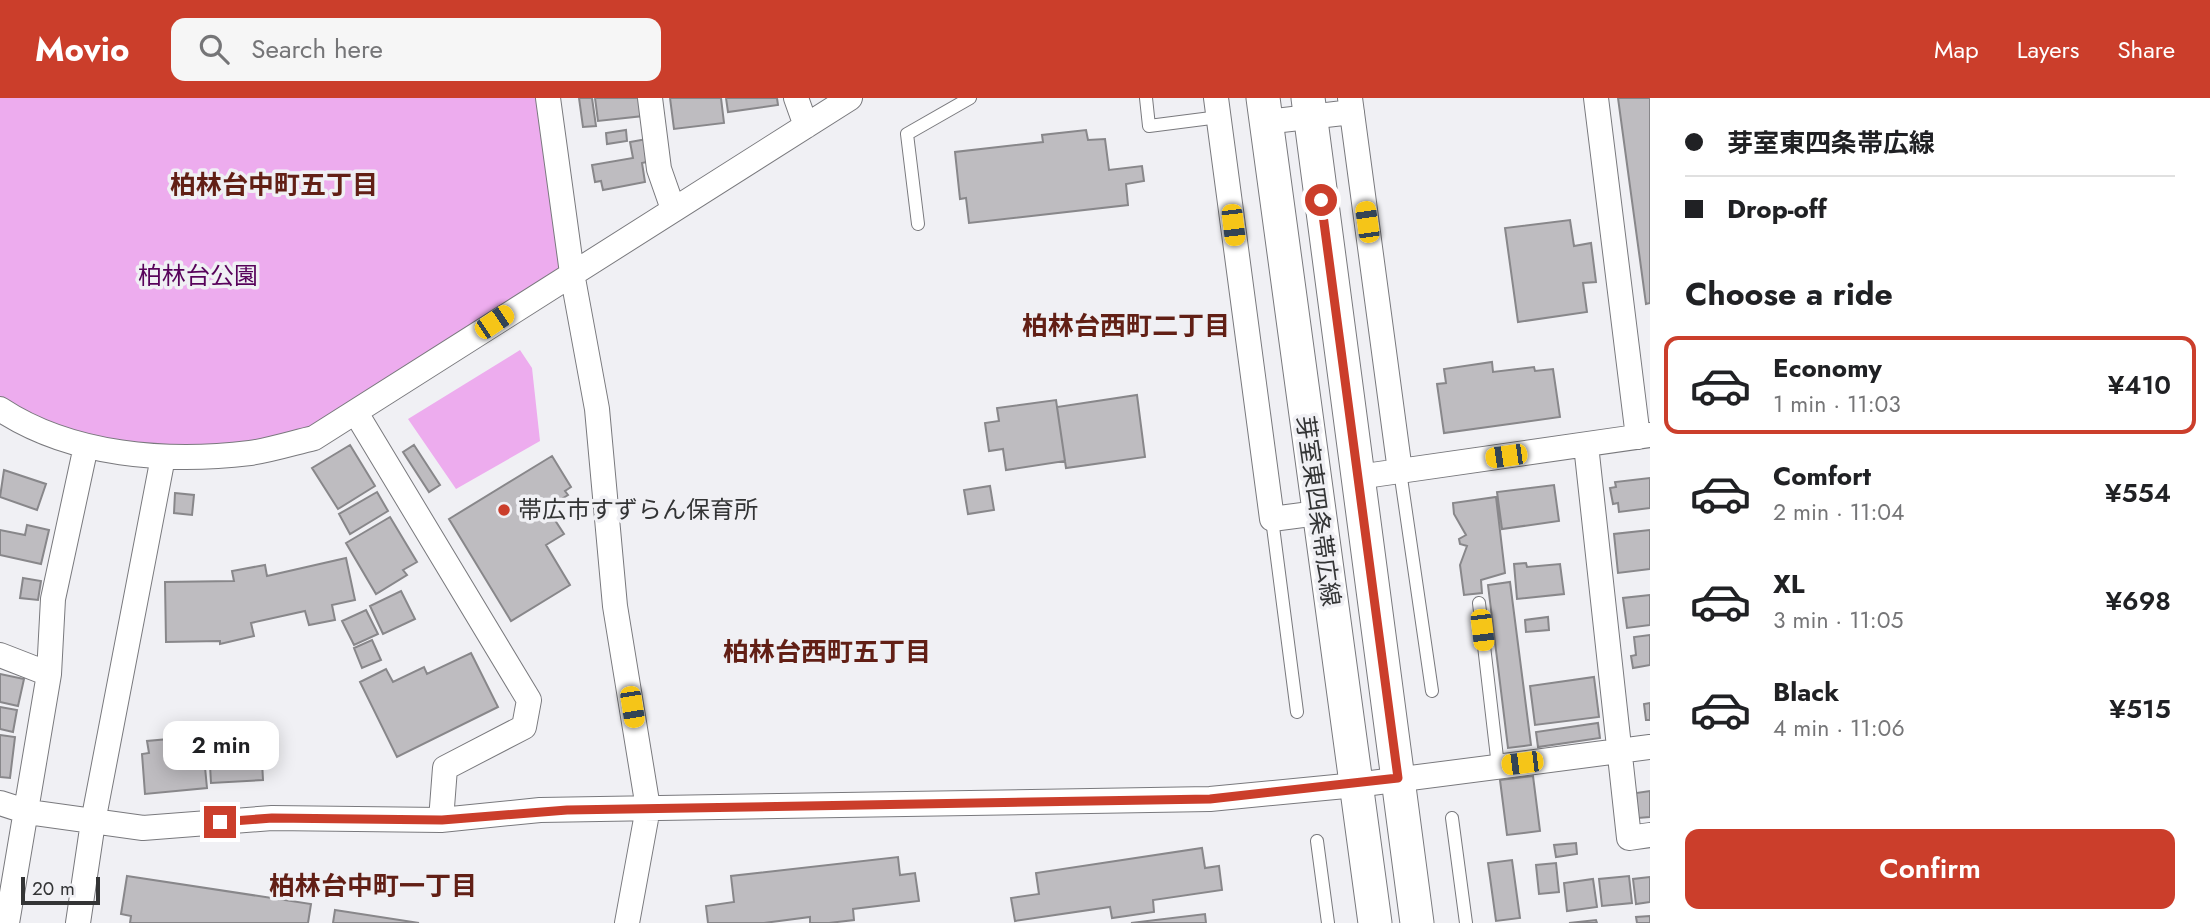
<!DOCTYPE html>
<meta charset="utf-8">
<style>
body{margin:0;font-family:Jost,"Noto Sans JP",sans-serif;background:#f6f6f6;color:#202124;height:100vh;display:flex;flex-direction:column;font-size:26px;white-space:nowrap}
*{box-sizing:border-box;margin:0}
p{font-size:23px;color:#757577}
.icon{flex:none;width:38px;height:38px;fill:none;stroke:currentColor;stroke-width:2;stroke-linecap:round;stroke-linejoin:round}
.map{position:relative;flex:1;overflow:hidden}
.drawer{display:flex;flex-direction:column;background:#fff;width:560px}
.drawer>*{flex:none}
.banner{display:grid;align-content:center;height:154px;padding:0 35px;background:#fff}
.scale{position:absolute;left:21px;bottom:18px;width:79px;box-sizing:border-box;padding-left:7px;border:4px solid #333435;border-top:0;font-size:19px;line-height:24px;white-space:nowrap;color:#333435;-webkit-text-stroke:5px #f0f0f4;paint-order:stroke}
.end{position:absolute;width:32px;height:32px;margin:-16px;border:9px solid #cb3e2b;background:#fff;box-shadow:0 0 0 4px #fff}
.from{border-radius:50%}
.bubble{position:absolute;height:49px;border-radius:14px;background:#fff;box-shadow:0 4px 18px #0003;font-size:23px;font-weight:600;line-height:49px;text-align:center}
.car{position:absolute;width:21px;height:42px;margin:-21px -10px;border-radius:9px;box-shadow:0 0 5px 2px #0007;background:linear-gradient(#f5c518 24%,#345 0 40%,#f5c518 0 76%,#345 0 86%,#f5c518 0)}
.banner b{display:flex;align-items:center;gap:24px;height:66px;font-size:26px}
.banner b+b{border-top:2px solid #e0e0e0}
.banner i{width:18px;height:18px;background:#202124}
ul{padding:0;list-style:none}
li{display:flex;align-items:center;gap:21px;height:98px;margin:0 14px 10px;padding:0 21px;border:4px solid transparent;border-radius:14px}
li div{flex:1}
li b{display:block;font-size:26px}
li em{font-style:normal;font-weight:600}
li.selected{border-color:#cb3e2b}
li>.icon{width:63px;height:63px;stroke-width:1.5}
h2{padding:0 35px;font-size:32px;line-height:84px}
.action{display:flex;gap:14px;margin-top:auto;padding:14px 35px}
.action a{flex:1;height:80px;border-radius:14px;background:#cb3e2b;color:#fff;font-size:28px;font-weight:600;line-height:80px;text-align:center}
header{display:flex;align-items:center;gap:42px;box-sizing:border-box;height:98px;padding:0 35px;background:#cb3e2b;color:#fff}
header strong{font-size:33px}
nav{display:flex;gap:38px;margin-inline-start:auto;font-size:24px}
.search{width:490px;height:63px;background:#f6f6f6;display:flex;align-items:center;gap:18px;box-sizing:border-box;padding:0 24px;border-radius:14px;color:#757577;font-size:26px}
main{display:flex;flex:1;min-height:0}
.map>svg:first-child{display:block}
</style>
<header>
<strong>Movio</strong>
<div class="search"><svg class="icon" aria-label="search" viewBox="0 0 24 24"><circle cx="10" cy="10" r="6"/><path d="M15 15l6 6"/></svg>Search here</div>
<nav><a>Map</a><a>Layers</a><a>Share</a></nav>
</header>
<main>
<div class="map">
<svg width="1650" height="825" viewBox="0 0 1650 825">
<rect width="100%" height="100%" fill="#f0f0f4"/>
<path fill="#edacee" d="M 0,0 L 548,0 L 572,175 L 314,340 L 163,359 L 0,311 Z
M 520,252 L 532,270 L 540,343 L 456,391 L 408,321 Z"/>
<path fill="#bebcc0" stroke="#88878a" stroke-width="2" d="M 579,0 L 592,0 L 596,28 L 583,29 Z
M 595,0 L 641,0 L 643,18 L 598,23 Z
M 670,0 L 721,0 L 724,25 L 674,31 Z
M 726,0 L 777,0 L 778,7 L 728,14 Z
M 1618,0 L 1650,0 L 1650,205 L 1646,206 Z
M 626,32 L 627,43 L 607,46 L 606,35 Z
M 1086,32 L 1088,42 L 1105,41 L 1109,72 L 1142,68 L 1144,83 L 1126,86 L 1128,107 L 969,125 L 966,100 L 960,101 L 955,54 L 1043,44 L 1042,37 Z
M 647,41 L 651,63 L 642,65 L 645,84 L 603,92 L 601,83 L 595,84 L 592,67 L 633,60 L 630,44 Z
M 1570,122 L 1574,148 L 1591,145 L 1596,184 L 1583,185 L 1587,214 L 1518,224 L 1505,130 Z
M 1492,264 L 1493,274 L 1534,269 L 1535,273 L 1553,271 L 1560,319 L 1444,335 L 1437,286 L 1446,285 L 1444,271 Z
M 1137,297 L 1145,359 L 1066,370 L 1057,309 Z
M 1056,302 L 1065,363 L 1006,372 L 1003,351 L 989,353 L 985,325 L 999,323 L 997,310 Z
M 350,347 L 375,388 L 338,411 L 312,370 Z
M 414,347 L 440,387 L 429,394 L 403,354 Z
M 552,358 L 571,389 L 565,393 L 568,397 L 547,410 L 564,436 L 546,447 L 570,487 L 511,523 L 449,421 Z
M 4,372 L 46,386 L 37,412 L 0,399 Z
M 1650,380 L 1650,410 L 1619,414 L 1618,405 L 1613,406 L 1610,390 L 1616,389 L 1615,384 Z
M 1554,387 L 1559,423 L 1502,431 L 1497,394 Z
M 990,388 L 994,412 L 968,416 L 964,392 Z
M 377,394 L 388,413 L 350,436 L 339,416 Z
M 175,395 L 194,397 L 192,417 L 174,415 Z
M 1496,399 L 1505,475 L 1481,482 L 1482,495 L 1464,497 L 1460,467 L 1467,448 L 1460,446 L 1459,441 L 1466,437 L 1454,416 L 1453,405 Z
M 390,419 L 417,464 L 403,472 L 407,477 L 376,496 L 346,445 Z
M 27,427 L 49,432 L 41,466 L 0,457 L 0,432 L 25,437 Z
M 1650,432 L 1650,471 L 1618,475 L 1614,436 Z
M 346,460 L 355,502 L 332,507 L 335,522 L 309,527 L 305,513 L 251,525 L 254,538 L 220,546 L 220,543 L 166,544 L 165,484 L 234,483 L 232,473 L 265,467 L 267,478 Z
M 1526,465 L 1527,469 L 1560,466 L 1564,496 L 1517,501 L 1514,466 Z
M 23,480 L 41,483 L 38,502 L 20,500 Z
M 1510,484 L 1531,647 L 1508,650 L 1488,487 Z
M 401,493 L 415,521 L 383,536 L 370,508 Z
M 1650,497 L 1650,527 L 1627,530 L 1623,500 Z
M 366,512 L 378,536 L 354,547 L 342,523 Z
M 1548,519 L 1549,532 L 1526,534 L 1525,522 Z
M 1650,537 L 1650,567 L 1633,570 L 1631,558 L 1636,557 L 1634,539 Z
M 372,542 L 381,562 L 362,570 L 354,550 Z
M 471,555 L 498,609 L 397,659 L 360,584 L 386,571 L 393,584 L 424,569 L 427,576 Z
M 0,576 L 24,581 L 18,608 L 0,604 Z
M 1594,579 L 1599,619 L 1535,627 L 1530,588 Z
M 1650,605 L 1650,622 L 1646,622 L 1644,606 Z
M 0,609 L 17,612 L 13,634 L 0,631 Z
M 1598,625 L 1600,640 L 1538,649 L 1536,634 Z
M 260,627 L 263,682 L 211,685 L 208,631 Z
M 0,637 L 15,639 L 10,680 L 0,679 Z
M 202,638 L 207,690 L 145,696 L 142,656 L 149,655 L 147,643 Z
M 1533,678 L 1540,733 L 1507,737 L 1500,682 Z
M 1650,693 L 1650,719 L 1638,720 L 1636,695 Z
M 1576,745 L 1577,756 L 1556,759 L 1554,747 Z
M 1202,750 L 1205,770 L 1219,768 L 1222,792 L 1153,802 L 1154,814 L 1112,820 L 1110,809 L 1015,823 L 1011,800 L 1039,796 L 1036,775 Z
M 898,759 L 900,777 L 915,775 L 919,803 L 853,811 L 854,822 L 829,825 L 810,825 L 810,819 L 764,825 L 708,825 L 706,808 L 734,804 L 731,778 Z
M 1512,762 L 1520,820 L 1496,823 L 1488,765 Z
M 1556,765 L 1559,794 L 1539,796 L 1536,767 Z
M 127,778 L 311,806 L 308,825 L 130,825 L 131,818 L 121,816 Z
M 1629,778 L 1632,805 L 1602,808 L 1599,781 Z
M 1650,779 L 1650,804 L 1636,806 L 1633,781 Z
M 1593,781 L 1597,809 L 1567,813 L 1564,785 Z
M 335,812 L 419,825 L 333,825 Z
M 1205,816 L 1206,825 L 1131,825 Z
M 1650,818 L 1650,825 L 1637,825 L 1636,819 Z
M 1596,822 L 1597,825 L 1569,825 Z"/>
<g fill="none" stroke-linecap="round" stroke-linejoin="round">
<defs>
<path id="service" d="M 1146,0 L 1149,28 L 1219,19
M 918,126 L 907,36 L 970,0
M 1400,373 L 1432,593
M 1272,421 L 1297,614
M 1479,505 L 1498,668
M 1452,720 L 1466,825
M 1317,743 L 1328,825"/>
<path id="minor" d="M 548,0 L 572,175 L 597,311 L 615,508 L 648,710 L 627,825
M 650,0 L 659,71 L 673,111
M 796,0 L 806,28
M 1216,0 L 1272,421 L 1318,415
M 1350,0 L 1400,373
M 1596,0 L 1638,339
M 1266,24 L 1352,14
M 0,311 C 71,358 168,365 250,355 C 271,352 293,345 314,340 L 850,0
M 356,315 L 529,602 L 524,629 L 445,670 L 441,722
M 1586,347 L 1629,740 L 1650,737
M 1358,379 L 1650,337
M 0,557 L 49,576
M 0,705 L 28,714 L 143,730 L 272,720 L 441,722 L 540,712 L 1210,701 L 1356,687 L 1650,649
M 7,825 L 49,576 L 53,501 L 86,348
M 78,825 L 93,724 L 163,359"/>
<path id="secondary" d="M 1263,0 L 1375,825
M 1308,0 L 1417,825"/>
</defs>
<use href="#service" stroke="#79797d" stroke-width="14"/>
<use href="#minor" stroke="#79797d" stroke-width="26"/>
<use href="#secondary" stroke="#79797d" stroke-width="35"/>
<use href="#service" stroke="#fff" stroke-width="12"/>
<use href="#minor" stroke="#fff" stroke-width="24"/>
<use href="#secondary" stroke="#fff" stroke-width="33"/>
</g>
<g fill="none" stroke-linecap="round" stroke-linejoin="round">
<path stroke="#cb3e2b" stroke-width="9" d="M 220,724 L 272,720 L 442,722 L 567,712 L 1210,701 L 1398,680 L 1321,102"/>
</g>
<circle fill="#cb3e2b" stroke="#f0f0f4" stroke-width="2.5" cx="504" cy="412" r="7"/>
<g text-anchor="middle" stroke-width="7" stroke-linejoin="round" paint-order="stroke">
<g font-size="24" fill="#58035b" stroke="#f0f0f4">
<text x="198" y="186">柏林台公園</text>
</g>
<g font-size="24" fill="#333435" stroke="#f0f0f4" text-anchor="start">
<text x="518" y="420">帯広市すずらん保育所</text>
</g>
<g font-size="24" fill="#333435" stroke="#f0f0f4">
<text transform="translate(1318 413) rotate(82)" y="8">芽室東四条帯広線</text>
</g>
<g font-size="26" font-weight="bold" fill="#621f15" stroke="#f0f0f4">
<text x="274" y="96">柏林台中町五丁目</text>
<text x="1126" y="237">柏林台西町二丁目</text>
<text x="827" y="563">柏林台西町五丁目</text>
<text x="373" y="797">柏林台中町一丁目</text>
</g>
</g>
</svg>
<div class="scale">20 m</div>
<i class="end from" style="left:1321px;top:102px"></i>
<i class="end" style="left:220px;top:724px"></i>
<div class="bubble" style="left:163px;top:623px;width:116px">2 min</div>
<i class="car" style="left:1367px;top:124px;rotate:352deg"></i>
<i class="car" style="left:1233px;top:127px;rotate:173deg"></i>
<i class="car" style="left:494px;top:224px;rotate:56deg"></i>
<i class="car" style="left:1506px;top:358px;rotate:262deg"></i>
<i class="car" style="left:1482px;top:532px;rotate:173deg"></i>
<i class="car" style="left:632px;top:609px;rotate:171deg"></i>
<i class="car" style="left:1522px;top:665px;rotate:263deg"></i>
</div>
<section class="drawer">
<div class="banner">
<b><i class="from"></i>芽室東四条帯広線</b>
<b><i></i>Drop-off</b>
</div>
<h2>Choose a ride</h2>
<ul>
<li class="selected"><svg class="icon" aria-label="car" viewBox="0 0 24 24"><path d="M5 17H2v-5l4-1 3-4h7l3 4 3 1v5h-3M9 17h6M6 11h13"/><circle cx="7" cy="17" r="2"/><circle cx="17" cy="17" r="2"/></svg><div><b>Economy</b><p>1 min · 11:03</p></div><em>¥410</em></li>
<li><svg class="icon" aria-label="car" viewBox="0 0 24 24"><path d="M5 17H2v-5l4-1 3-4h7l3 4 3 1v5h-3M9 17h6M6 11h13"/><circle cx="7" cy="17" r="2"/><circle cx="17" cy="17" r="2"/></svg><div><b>Comfort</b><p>2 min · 11:04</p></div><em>¥554</em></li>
<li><svg class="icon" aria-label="car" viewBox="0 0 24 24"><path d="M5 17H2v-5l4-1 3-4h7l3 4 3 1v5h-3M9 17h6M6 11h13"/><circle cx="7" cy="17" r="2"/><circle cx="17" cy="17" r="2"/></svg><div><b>XL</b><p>3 min · 11:05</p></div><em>¥698</em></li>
<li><svg class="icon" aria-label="car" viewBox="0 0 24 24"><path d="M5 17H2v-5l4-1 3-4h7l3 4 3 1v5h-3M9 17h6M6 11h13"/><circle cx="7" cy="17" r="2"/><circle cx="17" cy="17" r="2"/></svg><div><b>Black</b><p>4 min · 11:06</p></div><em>¥515</em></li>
</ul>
<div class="action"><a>Confirm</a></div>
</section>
</main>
